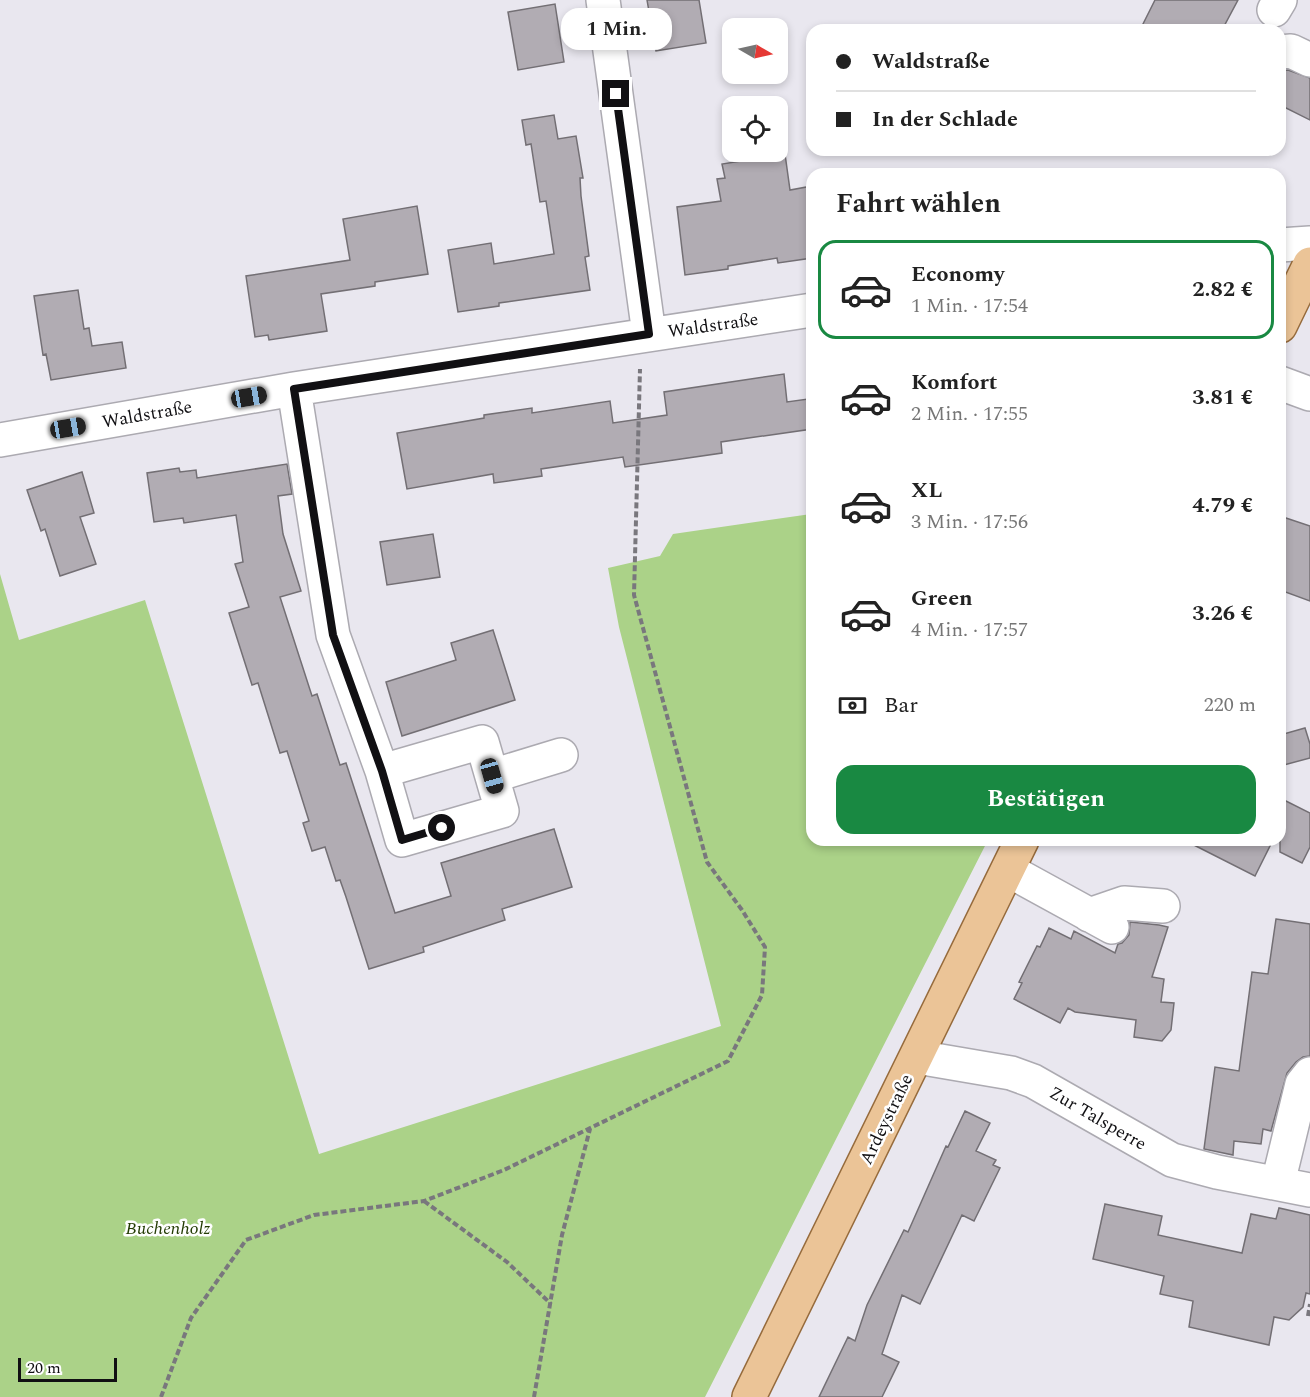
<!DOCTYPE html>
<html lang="de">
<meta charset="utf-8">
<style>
body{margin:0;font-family:Spectral,serif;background:#f2f2f2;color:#222;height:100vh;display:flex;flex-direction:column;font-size:22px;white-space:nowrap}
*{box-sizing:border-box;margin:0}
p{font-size:20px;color:#767676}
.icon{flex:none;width:33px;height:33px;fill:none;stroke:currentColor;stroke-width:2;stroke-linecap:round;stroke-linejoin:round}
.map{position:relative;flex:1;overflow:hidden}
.details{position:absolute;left:806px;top:168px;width:480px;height:678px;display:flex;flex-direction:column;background:#fff;border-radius:18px;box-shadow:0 3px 9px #0003}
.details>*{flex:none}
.hud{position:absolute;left:806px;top:24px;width:480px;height:132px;border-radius:18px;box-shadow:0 3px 9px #0003;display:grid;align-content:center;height:132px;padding:0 30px;background:#fff}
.needle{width:39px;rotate:99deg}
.controls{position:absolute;left:722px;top:18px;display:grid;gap:12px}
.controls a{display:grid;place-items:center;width:66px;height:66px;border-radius:12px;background:#fff;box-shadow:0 3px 9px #0003;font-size:30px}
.scale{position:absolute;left:18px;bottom:15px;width:99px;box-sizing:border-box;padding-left:6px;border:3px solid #111013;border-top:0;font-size:16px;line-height:21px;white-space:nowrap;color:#111013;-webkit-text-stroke:4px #fff;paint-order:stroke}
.end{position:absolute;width:27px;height:27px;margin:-14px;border:8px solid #111013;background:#fff;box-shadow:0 0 0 3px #fff}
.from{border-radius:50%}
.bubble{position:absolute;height:42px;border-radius:18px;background:#fff;box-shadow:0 3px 9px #0003;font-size:20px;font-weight:700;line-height:42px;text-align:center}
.car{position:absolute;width:18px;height:36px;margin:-18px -9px;border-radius:8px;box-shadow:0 0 4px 2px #0007;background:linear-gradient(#222 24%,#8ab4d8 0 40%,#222 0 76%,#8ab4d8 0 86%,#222 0)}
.hud b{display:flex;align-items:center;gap:21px;height:57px;font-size:22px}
.hud b+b{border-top:2px solid #e0e0e0}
.hud i{width:15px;height:15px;background:#222}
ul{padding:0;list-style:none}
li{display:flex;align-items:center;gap:18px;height:99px;margin:0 12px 9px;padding:0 18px;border:3px solid transparent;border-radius:18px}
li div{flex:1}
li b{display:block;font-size:22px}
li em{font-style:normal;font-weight:700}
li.selected{border-color:#198942}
li>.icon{width:54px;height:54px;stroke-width:1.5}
h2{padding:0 30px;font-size:27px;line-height:72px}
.pay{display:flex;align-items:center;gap:15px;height:66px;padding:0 30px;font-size:22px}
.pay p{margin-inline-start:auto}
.primary-button{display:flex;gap:12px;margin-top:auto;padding:12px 30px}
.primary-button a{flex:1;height:69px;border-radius:18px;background:#198942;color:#fff;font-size:24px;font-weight:700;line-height:69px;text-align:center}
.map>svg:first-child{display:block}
</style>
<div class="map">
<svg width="1310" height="1397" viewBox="0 0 1310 1397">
<rect width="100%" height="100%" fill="#e9e7ef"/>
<path fill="#abd288" d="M 811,514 L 812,840 L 988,840 L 705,1397 L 0,1397 L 0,574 L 19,640 L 145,600 L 319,1154 L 721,1026 L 619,627 L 608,568 L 660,556 L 673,534 Z"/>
<path fill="#b1acb3" stroke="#736f74" stroke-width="1.5" d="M 647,0 L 699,0 L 706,43 L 656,51 Z
M 1155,0 L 1238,0 L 1222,30 L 1140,30 Z
M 555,4 L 564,62 L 518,70 L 508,12 Z
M 1288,70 L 1310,78 L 1310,120 L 1280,105 L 1280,76 L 1282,71 Z
M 554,115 L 558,139 L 576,136 L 583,178 L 580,178 L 581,196 L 589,256 L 585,257 L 590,290 L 499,303 L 499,306 L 458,312 L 448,250 L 491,243 L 494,264 L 554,254 L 546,201 L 540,202 L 531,144 L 526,145 L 522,120 Z
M 785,154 L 790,190 L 812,186 L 812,258 L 778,263 L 777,258 L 728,266 L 728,269 L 685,275 L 677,207 L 721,201 L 717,179 L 725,178 L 722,164 Z
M 417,206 L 428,274 L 375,282 L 375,286 L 321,294 L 327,331 L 269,340 L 268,335 L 255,337 L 246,276 L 350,260 L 343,219 Z
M 78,290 L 84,329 L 89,328 L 92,346 L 122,342 L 126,368 L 51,380 L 46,354 L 43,355 L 34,296 Z
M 784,374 L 787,402 L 808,399 L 812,429 L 721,442 L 722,453 L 674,460 L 625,467 L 623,457 L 541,469 L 542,476 L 494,483 L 493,474 L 407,489 L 397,433 L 484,418 L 484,415 L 532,408 L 532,413 L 610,401 L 613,423 L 667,415 L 664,392 Z
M 287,464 L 292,494 L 278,496 L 283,534 L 301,591 L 280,597 L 312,696 L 317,694 L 340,765 L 346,763 L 395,913 L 451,896 L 441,863 L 554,829 L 572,887 L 502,909 L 505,920 L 423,947 L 424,952 L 369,969 L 346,897 L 340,880 L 336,881 L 325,847 L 312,851 L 303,823 L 309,821 L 287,751 L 280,753 L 258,683 L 252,685 L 229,613 L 249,607 L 235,564 L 243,562 L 236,515 L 184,523 L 183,518 L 154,522 L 147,473 L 179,468 L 180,472 L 196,470 L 197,478 Z
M 82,472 L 94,513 L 80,517 L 96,564 L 60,576 L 45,529 L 41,531 L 27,490 Z
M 1280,516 L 1310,526 L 1310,601 L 1280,590 Z
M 433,534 L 440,577 L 387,585 L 380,542 Z
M 493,630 L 515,700 L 402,736 L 386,682 L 456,660 L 451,643 Z
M 1305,728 L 1310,744 L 1310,758 L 1280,766 L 1280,735 Z
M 1280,798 L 1310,813 L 1310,847 L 1302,863 L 1280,852 Z
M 1184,840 L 1273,840 L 1255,876 Z
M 1276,919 L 1310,924 L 1310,1056 L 1303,1057 L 1296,1062 L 1287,1073 L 1271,1131 L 1263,1129 L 1261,1144 L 1234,1141 L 1233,1155 L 1204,1149 L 1215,1067 L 1239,1071 L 1252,972 L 1268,974 Z
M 1130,922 L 1159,925 L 1168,927 L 1152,977 L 1164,979 L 1161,1002 L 1174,1003 L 1171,1030 L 1162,1041 L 1134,1037 L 1136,1020 L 1075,1012 L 1068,1008 L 1060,1023 L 1014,999 L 1022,983 L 1019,982 L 1037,946 L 1040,947 L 1049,928 L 1071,939 L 1074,931 L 1115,953 L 1118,944 L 1122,943 L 1129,935 Z
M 965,1111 L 990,1123 L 976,1151 L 996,1160 L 993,1165 L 1000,1168 L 974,1221 L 962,1215 L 920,1304 L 902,1295 L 882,1354 L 899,1362 L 882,1397 L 819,1397 L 848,1337 L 855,1341 L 867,1305 L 904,1230 L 908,1232 L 946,1146 L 948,1147 Z
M 1105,1204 L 1162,1216 L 1158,1235 L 1242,1253 L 1251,1214 L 1276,1219 L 1279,1208 L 1310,1215 L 1310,1294 L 1306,1293 L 1303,1307 L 1289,1320 L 1274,1317 L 1269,1345 L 1189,1327 L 1193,1301 L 1160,1294 L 1164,1276 L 1093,1259 Z"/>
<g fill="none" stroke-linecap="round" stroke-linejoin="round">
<defs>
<path id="minor" d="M 603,0 L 649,334
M 1274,10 L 1280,0
M 1280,52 L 1291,51 L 1310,60
M 1280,245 L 1310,243
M 1280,383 L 1310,394
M 294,389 L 333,635 L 382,771 L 402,840 L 502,811 L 482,742 L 382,771
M 0,440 L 294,389 L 812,310
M 492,776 L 561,755
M 1008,870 L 1112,927
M 1089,915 L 1124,903 L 1163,906
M 917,1057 L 1011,1073 L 1033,1081 L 1172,1160 L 1217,1172 L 1310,1190
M 1278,1183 L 1302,1084 L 1310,1074"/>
<path id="major" d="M 1280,326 L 1310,264
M 749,1397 L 1022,840"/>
</defs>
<use href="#minor" stroke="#acaab1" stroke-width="36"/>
<use href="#major" stroke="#966b3c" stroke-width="36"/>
<path stroke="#79777d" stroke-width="4" stroke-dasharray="6 3" stroke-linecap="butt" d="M 424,1201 L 507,1262 L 551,1304
M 1308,1316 L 1310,1304
M 161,1397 L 191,1318 L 246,1240 L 314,1215 L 424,1201 L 504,1170 L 728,1061 L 762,995 L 765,947 L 742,910 L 707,862 L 634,595 L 640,369
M 534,1397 L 562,1235 L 590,1129"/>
<use href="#minor" stroke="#fff" stroke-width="33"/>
<use href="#major" stroke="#ebc497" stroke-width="33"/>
</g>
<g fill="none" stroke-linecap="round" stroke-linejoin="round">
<path stroke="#111013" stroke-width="8" d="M 442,828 L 402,840 L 382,771 L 333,635 L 294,389 L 649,334 L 616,94"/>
</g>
<g text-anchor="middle" stroke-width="5" stroke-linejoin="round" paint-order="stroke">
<g font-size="18" fill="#111013" stroke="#fff">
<text transform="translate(713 325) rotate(-8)" y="6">Waldstraße</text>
<text transform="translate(147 414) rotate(-10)" y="6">Waldstraße</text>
<text transform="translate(1098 1118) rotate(30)" y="6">Zur Talsperre</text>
<text transform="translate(886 1119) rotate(-64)" y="6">Ardeystraße</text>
</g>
<g font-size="18" font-style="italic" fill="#243c04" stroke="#fff">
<text x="168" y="1234">Buchenholz</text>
</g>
</g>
</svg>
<div class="controls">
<a><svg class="needle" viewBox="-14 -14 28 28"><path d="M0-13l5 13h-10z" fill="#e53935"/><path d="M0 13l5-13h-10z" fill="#767676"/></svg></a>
<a><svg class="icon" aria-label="locate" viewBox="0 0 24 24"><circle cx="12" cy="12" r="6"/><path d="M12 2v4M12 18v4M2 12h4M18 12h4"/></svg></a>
</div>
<div class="scale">20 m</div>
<i class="end from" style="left:442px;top:828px"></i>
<i class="end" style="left:616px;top:94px"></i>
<div class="bubble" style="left:561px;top:8px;width:111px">1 Min.</div>
<i class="car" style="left:249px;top:397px;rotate:80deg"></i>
<i class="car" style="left:68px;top:428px;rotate:80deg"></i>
<i class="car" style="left:492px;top:776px;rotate:164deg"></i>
<div class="hud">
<b><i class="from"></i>Waldstraße</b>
<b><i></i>In der Schlade</b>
</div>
<section class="details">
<h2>Fahrt wählen</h2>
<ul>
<li class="selected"><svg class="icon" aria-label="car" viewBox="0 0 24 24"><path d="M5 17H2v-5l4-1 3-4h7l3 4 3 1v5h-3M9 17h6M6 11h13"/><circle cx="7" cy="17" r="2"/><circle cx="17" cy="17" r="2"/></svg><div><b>Economy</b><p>1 Min. · 17:54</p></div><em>2.82 €</em></li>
<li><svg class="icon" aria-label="car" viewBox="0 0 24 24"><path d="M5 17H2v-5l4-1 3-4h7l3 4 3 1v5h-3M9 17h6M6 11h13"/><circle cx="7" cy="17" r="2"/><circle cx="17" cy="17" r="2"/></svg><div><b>Komfort</b><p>2 Min. · 17:55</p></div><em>3.81 €</em></li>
<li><svg class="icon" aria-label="car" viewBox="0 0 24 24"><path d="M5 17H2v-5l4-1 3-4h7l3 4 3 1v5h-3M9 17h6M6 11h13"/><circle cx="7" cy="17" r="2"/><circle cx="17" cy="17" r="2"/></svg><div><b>XL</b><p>3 Min. · 17:56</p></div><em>4.79 €</em></li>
<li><svg class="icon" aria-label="car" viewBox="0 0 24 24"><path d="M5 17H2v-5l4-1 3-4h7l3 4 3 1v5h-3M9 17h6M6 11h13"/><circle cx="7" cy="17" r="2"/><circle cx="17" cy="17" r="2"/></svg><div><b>Green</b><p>4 Min. · 17:57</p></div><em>3.26 €</em></li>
</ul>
<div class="pay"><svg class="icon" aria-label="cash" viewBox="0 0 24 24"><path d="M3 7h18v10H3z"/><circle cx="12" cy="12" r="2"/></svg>Bar<p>220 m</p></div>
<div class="primary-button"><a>Bestätigen</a></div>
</section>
</div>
